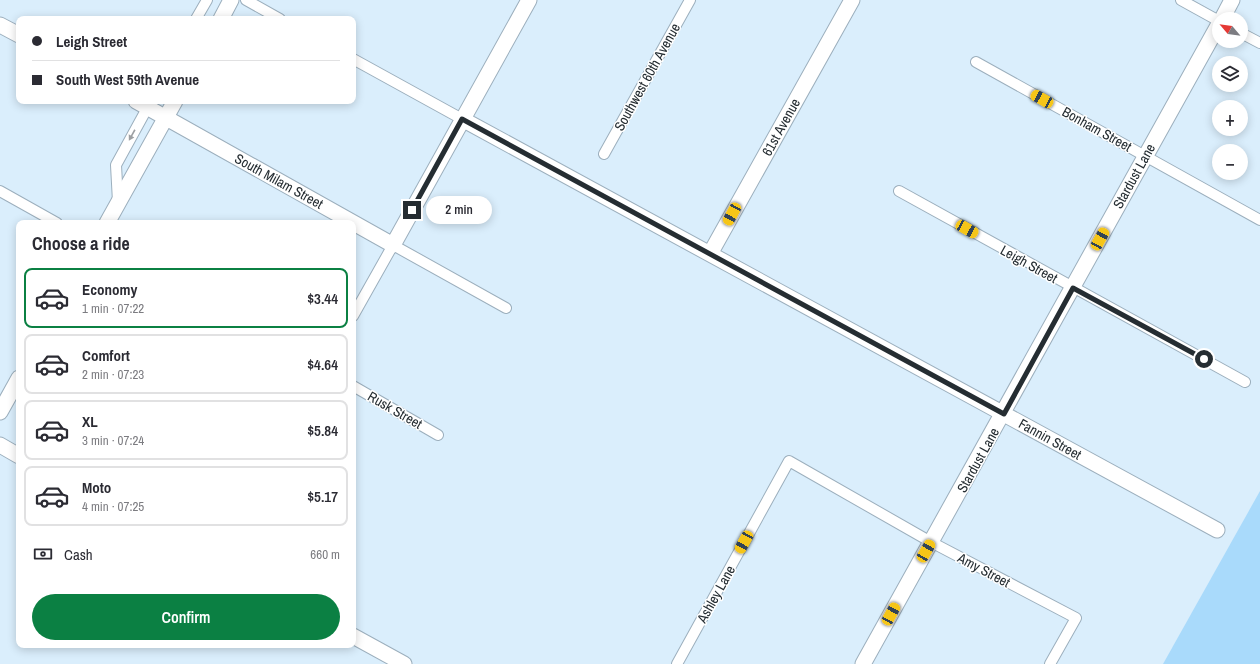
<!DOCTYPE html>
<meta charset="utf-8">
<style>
body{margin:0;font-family:"Archivo Narrow",sans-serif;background:#f7f7f7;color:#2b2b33;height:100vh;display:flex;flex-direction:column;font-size:15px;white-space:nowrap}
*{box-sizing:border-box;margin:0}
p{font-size:13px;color:#7c7c81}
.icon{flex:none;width:22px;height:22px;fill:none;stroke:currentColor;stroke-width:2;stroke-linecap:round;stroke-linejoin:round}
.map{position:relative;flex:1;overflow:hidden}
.details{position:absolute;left:16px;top:220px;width:340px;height:428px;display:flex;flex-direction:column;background:#fff;border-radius:8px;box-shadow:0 2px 10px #0003}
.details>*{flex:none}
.top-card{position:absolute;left:16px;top:16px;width:340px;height:88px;border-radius:8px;box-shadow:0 2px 10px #0003;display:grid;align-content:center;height:88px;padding:0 16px;background:#fff}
.needle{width:26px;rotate:299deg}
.tools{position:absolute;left:1212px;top:12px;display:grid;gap:8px}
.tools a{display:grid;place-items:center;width:36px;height:36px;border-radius:50%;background:#fff;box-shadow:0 2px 10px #0003;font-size:20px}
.end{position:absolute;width:18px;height:18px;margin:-9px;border:5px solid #252d32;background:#fff;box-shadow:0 0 0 2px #fff}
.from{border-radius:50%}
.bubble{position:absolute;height:28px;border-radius:14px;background:#fff;box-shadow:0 2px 10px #0003;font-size:13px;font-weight:600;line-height:28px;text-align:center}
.car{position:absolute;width:12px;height:24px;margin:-12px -6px;border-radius:5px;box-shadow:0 0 3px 1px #0007;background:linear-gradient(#f5c518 24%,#345 0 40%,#f5c518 0 76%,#345 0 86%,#f5c518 0)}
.top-card b{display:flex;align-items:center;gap:14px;height:38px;font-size:15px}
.top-card b+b{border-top:1px solid #e1e1e2}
.top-card i{width:10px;height:10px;background:#2b2b33}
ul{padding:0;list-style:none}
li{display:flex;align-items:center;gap:12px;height:60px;margin:0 8px 6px;padding:0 8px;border:2px solid #e1e1e2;border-radius:8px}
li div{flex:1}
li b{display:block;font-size:15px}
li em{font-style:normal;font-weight:600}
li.on{border-color:#0b8043}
li>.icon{width:36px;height:36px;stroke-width:1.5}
h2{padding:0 16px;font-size:18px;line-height:48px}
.pay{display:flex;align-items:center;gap:10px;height:44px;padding:0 16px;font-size:15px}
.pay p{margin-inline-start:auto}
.cta{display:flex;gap:8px;margin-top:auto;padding:8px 16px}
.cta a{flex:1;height:46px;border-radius:24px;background:#0b8043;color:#fff;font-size:16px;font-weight:600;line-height:46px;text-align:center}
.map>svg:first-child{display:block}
</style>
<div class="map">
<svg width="1260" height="664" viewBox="0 0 1260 664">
<rect width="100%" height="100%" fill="#daeefc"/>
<path fill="#a9dafb" d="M 1260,491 L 1260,664 L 1163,664 Z"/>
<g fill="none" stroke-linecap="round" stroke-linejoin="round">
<defs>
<path id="street" d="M 246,0 L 280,19
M 1181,0 L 1219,21
M 196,19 L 207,0
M 1241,33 L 1260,43
M 353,59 L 462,119
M 976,62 L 1260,220
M 604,154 L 690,0
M 0,191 L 57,223
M 899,191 L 1245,382
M 118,202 L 116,165 L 150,103
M 353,316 L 393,245 L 506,308
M 353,386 L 438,435
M 677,664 L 789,461 L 931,542 L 1076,618 L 1050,664"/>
<path id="secondary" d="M 221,19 L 231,0
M 1222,19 L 1232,0
M 0,25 L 19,35
M 136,101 L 393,245 L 529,0
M 462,119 L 1217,530
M 107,223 L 175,101
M 710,254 L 852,0
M 0,412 L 19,378
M 0,445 L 19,456
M 353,636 L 404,664
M 863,664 L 1219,24"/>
</defs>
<use href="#street" stroke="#9cafbd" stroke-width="12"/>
<use href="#secondary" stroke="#9cafbd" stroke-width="17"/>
<use href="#street" stroke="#fff" stroke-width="10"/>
<use href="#secondary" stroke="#fff" stroke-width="15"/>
</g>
<defs><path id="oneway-solid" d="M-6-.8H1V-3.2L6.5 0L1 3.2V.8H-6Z"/></defs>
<use fill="#9da0a3" href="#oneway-solid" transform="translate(132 135) rotate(119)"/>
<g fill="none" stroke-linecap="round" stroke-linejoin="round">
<path stroke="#252d32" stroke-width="5" d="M 412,210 L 462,119 L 1004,414 L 1073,288 L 1204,359"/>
</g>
<g text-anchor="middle" stroke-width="3" stroke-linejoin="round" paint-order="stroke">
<g font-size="14" fill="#252d32" stroke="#fff">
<text transform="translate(647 77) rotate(-61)" y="5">Southwest 60th Avenue</text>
<text transform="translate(781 127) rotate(-61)" y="5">61st Avenue</text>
<text transform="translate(1097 129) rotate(29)" y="5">Bonham Street</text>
<text transform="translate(1134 176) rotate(-61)" y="5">Stardust Lane</text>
<text transform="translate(279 181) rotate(29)" y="5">South Milam Street</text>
<text transform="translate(1029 264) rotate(29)" y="5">Leigh Street</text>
<text transform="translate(395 410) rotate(30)" y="5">Rusk Street</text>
<text transform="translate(1050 439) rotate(29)" y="5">Fannin Street</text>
<text transform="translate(978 460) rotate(-61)" y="5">Stardust Lane</text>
<text transform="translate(984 570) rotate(28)" y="5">Amy Street</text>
<text transform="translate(716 594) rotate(-61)" y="5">Ashley Lane</text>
</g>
</g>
</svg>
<div class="tools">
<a><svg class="needle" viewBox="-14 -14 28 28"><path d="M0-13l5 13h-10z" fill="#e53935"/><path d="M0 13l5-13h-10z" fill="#7c7c81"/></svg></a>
<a><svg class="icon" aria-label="layers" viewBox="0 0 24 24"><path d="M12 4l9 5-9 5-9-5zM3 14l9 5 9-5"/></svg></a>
<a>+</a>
<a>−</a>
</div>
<i class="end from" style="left:1204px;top:359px"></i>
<i class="end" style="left:412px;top:210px"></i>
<div class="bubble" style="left:426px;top:196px;width:66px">2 min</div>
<i class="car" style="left:1042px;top:99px;rotate:299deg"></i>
<i class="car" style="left:732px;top:214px;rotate:209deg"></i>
<i class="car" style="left:967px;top:229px;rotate:119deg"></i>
<i class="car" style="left:1100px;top:239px;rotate:29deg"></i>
<i class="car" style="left:744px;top:542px;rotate:209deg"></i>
<i class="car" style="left:926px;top:551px;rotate:30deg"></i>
<i class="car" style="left:891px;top:614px;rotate:29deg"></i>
<div class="top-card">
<b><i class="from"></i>Leigh Street</b>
<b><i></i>South West 59th Avenue</b>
</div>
<section class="details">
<h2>Choose a ride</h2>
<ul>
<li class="on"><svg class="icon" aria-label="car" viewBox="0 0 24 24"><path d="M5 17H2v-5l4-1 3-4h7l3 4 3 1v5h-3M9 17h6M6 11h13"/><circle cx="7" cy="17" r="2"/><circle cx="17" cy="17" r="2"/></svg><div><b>Economy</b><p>1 min · 07:22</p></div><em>$3.44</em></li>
<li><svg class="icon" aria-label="car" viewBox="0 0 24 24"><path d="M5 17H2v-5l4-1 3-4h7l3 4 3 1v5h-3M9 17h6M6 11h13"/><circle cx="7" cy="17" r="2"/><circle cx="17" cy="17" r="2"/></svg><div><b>Comfort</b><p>2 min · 07:23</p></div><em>$4.64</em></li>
<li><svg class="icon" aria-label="car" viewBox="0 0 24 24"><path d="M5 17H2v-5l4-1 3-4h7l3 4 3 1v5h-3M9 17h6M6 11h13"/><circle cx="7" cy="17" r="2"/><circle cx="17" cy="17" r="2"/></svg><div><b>XL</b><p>3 min · 07:24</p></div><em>$5.84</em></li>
<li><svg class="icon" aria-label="car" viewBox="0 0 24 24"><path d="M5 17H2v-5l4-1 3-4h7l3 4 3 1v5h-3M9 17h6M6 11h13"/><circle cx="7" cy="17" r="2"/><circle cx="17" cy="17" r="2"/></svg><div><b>Moto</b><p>4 min · 07:25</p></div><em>$5.17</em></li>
</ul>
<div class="pay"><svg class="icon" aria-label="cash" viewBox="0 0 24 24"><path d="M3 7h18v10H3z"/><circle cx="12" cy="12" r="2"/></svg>Cash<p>660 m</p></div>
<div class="cta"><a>Confirm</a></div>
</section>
</div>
